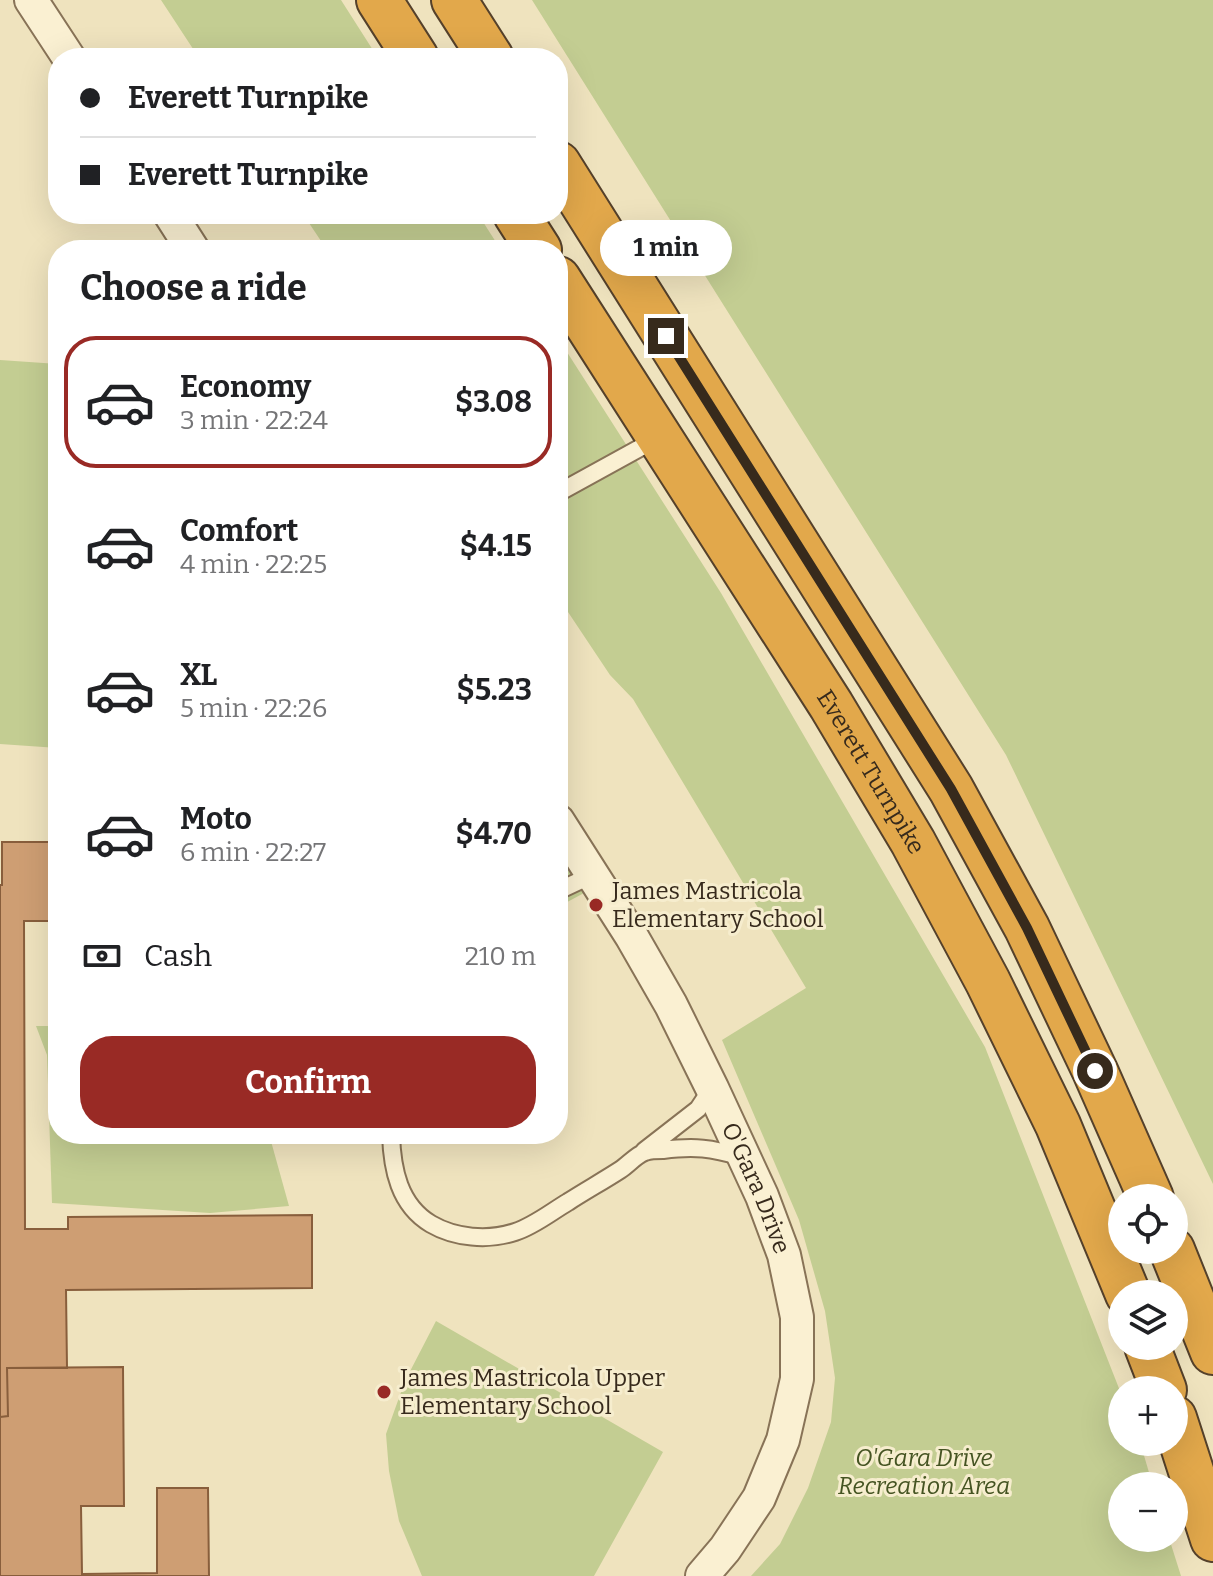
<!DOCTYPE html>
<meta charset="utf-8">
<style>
body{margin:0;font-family:Bitter,serif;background:#f6f6f6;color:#202124;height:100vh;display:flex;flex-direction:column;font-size:30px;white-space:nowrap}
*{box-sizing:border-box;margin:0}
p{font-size:26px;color:#757577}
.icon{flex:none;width:44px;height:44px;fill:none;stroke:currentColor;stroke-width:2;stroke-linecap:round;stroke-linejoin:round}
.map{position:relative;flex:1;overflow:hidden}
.panel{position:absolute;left:48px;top:240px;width:520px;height:904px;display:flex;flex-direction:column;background:#fff;border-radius:32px;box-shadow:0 8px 32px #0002}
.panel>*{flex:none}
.top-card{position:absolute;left:48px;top:48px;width:520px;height:176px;border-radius:32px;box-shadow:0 8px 32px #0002;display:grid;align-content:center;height:176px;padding:0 32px;background:#fff}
.buttons{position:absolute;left:1108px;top:1184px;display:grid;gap:16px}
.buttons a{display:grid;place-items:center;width:80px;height:80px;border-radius:50%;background:#fff;box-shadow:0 8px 32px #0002;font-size:40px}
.end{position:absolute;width:36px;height:36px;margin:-18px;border:10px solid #372a1c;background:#fff;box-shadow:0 0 0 4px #fff}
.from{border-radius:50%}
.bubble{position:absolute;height:56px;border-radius:28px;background:#fff;box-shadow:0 8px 32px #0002;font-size:26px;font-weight:700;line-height:56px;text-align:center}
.top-card b{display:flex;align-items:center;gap:28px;height:76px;font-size:30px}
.top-card b+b{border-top:2px solid #e0e0e0}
.top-card i{width:20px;height:20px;background:#202124}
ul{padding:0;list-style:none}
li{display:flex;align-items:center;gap:24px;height:132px;margin:0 16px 12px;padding:0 16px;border:4px solid transparent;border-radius:32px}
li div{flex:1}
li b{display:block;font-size:30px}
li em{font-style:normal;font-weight:700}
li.current{border-color:#992a25}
li>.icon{width:72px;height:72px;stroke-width:1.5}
h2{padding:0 32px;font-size:36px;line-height:96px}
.pay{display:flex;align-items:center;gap:20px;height:88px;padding:0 32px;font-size:30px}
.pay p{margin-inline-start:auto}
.primary-button{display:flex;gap:16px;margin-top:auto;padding:16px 32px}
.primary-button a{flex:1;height:92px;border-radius:32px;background:#992a25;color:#fff;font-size:32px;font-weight:700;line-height:92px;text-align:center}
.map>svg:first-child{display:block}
</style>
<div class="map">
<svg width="1213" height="1576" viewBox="0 0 1213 1576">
<rect width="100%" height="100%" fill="#efe3be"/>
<path fill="#c3cd92" d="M 161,0 L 341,0 L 378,58 L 199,58 Z
M 532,0 L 1213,0 L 1213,1184 L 1006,755 Z
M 303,214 L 478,214 L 501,250 L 327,250 Z
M 558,338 L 721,593 L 985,1047 L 1122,1396 L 1122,1442 L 1140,1442 L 1153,1486 L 1122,1486 L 1122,1538 L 1169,1538 L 1181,1576 L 751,1576 L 780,1544 L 808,1488 L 831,1422 L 835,1378 L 825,1311 L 799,1220 L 722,1040 L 806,988 L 633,699 L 610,675 L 558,597 Z
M 0,360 L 58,364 L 58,748 L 0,744 Z
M 558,843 L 577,871 L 584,893 L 558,907 Z
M 36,1026 L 58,1026 L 58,1134 L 269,1134 L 289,1206 L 210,1213 L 52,1203 L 47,1055 Z
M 436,1321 L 663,1452 L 594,1576 L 422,1576 L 399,1521 L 389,1471 L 386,1434 L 405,1381 Z"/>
<path fill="#ce9e73" stroke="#885e3c" stroke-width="2" d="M 2,842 L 58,842 L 58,921 L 24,921 L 25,1229 L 68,1229 L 68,1217 L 312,1215 L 312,1288 L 66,1290 L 67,1368 L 7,1368 L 8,1416 L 0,1417 L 0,885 L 2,885 Z
M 123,1367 L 124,1506 L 81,1506 L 82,1574 L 157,1573 L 157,1488 L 208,1488 L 209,1576 L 0,1576 L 0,1417 L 8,1416 L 7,1368 Z"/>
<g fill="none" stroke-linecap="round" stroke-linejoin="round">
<defs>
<path id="service" d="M 558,493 L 658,438
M 558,891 L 592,875
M 391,1134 C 392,1169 399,1205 431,1224 C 455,1238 488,1241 515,1232 C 534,1226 551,1212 568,1202 C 585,1191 603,1181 620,1170 C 628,1165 636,1155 645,1152 C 650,1150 658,1150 663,1150 C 695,1146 711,1148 742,1157
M 644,1151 L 698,1109 L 712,1088"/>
<g id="minor">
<path d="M 31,0 L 69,58"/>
<path d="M 170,214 L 193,250"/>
<path id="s1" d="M 558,821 L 632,937 L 671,1005 L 712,1088 L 762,1196 L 784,1255 L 797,1317 L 797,1379 L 783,1440 L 759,1498 L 725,1549 L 702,1576"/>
</g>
<g id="motorway">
<path d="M 379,0 L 416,58"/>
<path d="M 454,0 L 491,58"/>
<path d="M 558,164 L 951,789 L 1027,928 L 1095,1071 L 1151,1198"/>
<path d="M 516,214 L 539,250"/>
<path id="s2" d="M 558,279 L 831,705 L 913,842 L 988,982 L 1058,1125 L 1128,1294"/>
<path d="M 1172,1250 L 1213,1352"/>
<path d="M 1147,1346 L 1164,1390"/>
<path d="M 1174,1418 L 1213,1539"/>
</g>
</defs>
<use href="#service" stroke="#887357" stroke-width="20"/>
<use href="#minor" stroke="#887357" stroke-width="36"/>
<use href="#motorway" stroke="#55412b" stroke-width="48"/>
<use href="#service" stroke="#faf0d2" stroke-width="16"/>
<use href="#minor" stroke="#faf0d2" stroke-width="32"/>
<use href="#motorway" stroke="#e2a84b" stroke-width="44"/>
</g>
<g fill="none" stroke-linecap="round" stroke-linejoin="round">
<path stroke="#372a1c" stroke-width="10" d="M 666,336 L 951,789 L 1027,928 L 1095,1071"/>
</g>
<g fill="#992a25" stroke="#f6edce" stroke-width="3">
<circle cx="596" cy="905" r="8"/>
<circle cx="384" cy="1392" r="8"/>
</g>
<g text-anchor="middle" stroke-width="6" stroke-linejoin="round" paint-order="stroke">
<g font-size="24" fill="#372a1c" stroke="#f6edce">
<text dy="8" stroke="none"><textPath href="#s2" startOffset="584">Everett Turnpike</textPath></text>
<text dy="8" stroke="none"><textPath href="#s1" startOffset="418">O'Gara Drive</textPath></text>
</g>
<g font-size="24" fill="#372a1c" stroke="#f6edce" text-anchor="start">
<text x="612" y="899">James Mastricola<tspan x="612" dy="28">Elementary School</tspan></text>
<text x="400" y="1386">James Mastricola Upper<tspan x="400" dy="28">Elementary School</tspan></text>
</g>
<g font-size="24" font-style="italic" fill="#455422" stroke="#f6edce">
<text x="924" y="1466">O'Gara Drive<tspan x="924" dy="28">Recreation Area</tspan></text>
</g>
</g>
</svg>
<div class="buttons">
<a><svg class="icon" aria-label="locate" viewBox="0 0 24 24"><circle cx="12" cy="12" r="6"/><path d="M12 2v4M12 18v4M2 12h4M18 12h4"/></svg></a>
<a><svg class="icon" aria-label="layers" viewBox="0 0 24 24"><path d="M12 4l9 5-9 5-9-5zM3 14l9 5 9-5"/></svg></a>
<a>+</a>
<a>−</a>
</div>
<i class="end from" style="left:1095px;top:1071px"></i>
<i class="end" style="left:666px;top:336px"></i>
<div class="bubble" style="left:600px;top:220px;width:132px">1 min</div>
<div class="top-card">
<b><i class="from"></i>Everett Turnpike</b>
<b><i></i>Everett Turnpike</b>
</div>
<section class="panel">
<h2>Choose a ride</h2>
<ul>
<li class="current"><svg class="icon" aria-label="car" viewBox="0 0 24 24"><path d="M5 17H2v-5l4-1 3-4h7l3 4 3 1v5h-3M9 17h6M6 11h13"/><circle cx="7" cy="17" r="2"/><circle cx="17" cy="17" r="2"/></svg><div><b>Economy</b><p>3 min · 22:24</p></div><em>$3.08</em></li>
<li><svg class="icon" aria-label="car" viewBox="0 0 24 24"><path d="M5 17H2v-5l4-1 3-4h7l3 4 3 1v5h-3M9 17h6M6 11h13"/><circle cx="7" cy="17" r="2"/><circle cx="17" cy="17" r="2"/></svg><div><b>Comfort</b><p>4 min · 22:25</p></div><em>$4.15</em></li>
<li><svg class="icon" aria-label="car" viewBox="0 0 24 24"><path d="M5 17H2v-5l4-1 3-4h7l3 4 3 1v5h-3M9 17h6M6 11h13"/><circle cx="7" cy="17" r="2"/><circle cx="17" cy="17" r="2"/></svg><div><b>XL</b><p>5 min · 22:26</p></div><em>$5.23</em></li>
<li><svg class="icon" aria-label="car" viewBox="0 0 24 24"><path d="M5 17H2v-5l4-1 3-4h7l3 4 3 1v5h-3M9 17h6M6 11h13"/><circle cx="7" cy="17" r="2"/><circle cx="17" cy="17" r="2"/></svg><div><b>Moto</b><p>6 min · 22:27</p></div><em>$4.70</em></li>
</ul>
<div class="pay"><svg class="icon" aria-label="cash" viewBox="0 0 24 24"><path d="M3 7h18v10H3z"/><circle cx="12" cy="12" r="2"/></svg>Cash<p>210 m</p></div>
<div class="primary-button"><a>Confirm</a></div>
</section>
</div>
